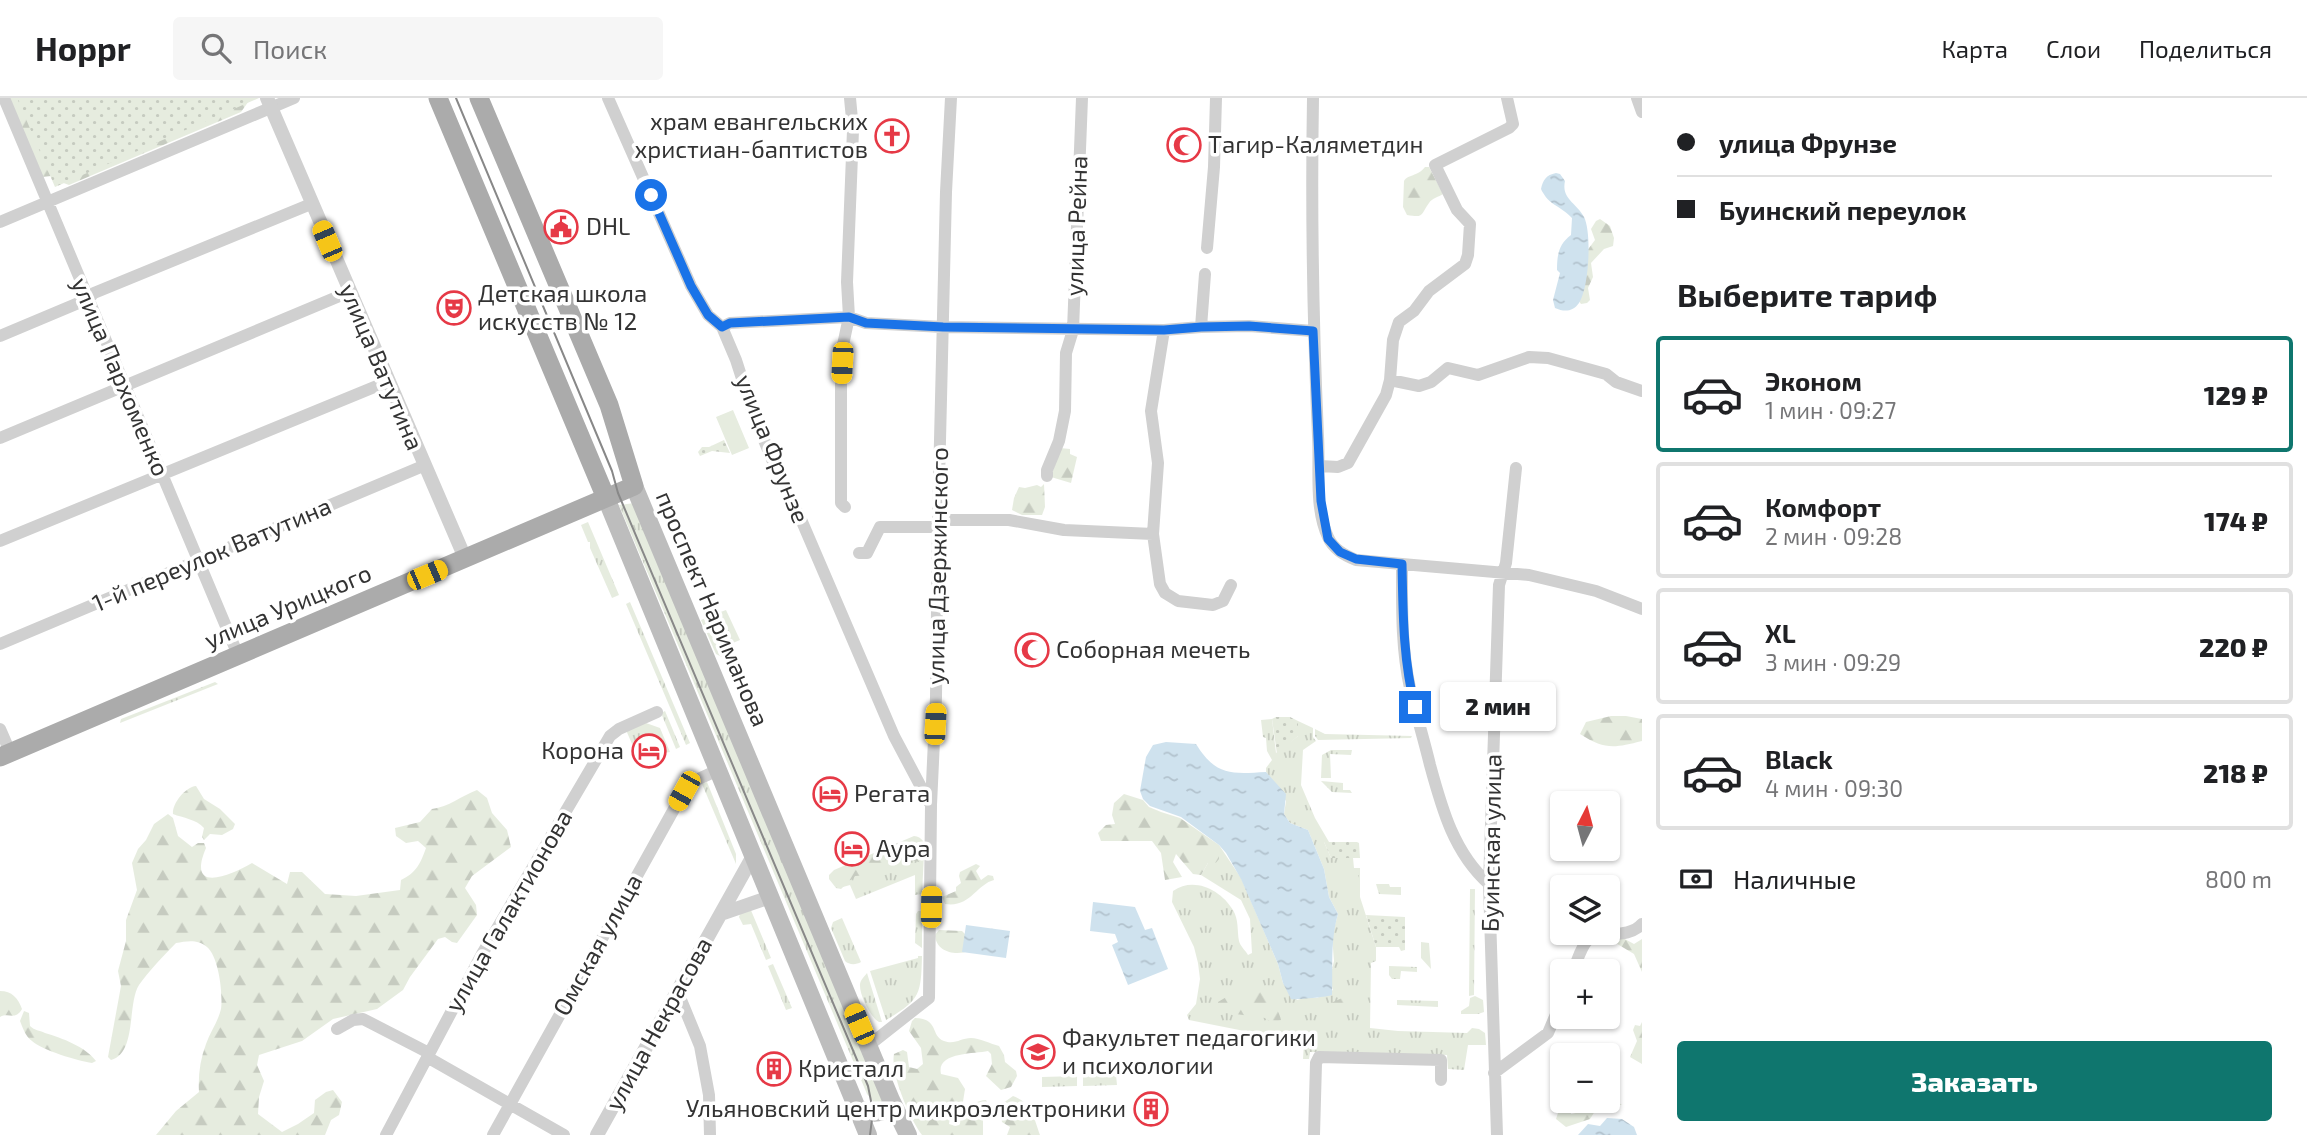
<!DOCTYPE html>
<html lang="ru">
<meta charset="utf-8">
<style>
body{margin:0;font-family:"Exo 2",sans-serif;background:#f6f6f6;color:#202124;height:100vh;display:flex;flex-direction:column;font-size:26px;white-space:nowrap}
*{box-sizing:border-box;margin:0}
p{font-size:23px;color:#757577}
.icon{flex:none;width:38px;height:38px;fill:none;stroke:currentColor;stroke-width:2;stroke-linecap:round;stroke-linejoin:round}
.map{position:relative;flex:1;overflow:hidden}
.drawer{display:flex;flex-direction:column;background:#fff;width:665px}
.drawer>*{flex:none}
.top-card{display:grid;align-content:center;height:154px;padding:0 35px;background:#fff}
.needle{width:46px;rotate:6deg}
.tools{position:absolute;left:1550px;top:693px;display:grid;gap:14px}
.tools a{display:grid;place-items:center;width:70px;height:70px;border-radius:7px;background:#fff;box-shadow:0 2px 5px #0004;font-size:35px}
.end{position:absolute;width:32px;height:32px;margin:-16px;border:9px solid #1a73e8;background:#fff;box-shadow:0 0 0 4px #fff}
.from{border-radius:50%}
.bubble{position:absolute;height:49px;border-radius:7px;background:#fff;box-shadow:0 2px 5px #0004;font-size:23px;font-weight:800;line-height:49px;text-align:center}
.car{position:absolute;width:21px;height:42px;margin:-21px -10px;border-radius:9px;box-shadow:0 0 5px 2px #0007;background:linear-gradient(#f5c518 24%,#345 0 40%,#f5c518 0 76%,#345 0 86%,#f5c518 0)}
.top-card b{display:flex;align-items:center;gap:24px;height:66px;font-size:26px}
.top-card b+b{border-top:2px solid #e0e0e0}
.top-card i{width:18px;height:18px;background:#202124}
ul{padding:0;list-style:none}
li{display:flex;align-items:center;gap:21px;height:116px;margin:0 14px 10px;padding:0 21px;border:4px solid #e0e0e0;border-radius:7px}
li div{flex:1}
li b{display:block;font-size:26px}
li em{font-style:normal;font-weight:800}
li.current{border-color:#0f766e}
li>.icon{width:63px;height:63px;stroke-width:1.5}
h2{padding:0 35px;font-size:32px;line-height:84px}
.pay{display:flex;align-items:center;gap:18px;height:77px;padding:0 35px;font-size:26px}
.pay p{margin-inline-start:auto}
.action{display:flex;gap:14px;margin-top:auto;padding:14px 35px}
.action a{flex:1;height:80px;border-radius:7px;background:#0f766e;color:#fff;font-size:28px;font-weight:800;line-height:80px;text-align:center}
header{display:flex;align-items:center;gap:42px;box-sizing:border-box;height:98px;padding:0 35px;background:#fff;border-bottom:2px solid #e0e0e0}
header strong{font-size:33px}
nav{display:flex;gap:38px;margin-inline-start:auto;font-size:24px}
.search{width:490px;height:63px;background:#f6f6f6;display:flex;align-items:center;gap:18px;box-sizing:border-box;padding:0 24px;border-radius:7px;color:#757577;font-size:26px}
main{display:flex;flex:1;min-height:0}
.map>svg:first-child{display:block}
</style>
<header>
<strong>Hoppr</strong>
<div class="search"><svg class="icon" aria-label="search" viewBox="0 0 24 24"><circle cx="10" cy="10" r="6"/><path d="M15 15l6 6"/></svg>Поиск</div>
<nav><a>Карта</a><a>Слои</a><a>Поделиться</a></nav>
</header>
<main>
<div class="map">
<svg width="1642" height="1037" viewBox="0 0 1642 1037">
<defs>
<pattern id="grass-tufts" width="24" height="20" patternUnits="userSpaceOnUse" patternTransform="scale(1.75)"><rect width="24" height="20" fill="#e6ecdf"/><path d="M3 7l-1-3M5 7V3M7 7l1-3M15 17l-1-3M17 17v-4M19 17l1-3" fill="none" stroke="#c6cbc0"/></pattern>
<pattern id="forest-firs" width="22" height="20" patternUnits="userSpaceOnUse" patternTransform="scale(1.75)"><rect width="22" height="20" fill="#e6ecdf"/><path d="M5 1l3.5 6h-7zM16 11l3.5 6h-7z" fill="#c6cbc0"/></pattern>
<pattern id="park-dots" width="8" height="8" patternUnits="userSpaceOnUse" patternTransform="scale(1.75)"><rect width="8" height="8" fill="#e6ecdf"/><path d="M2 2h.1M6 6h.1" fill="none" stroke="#c6cbc0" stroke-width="1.8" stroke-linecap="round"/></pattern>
<pattern id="water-ripples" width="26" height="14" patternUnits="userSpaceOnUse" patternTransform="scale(1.75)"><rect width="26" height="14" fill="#cfe2ee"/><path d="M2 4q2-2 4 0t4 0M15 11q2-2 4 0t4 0" fill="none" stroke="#b2c2cd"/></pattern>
</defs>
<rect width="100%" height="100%" fill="#fff"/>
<path fill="url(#grass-tufts)" d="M 635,405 L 885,1004 L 876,1007 L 867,996 L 619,407 Z
M 588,424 L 619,497 L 612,500 L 590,450 L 590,444 L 588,444 L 581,427 Z
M 630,504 L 690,645 L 686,647 L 626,506 Z
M 726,512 L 740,542 L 728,547 L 715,516 Z
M 710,518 L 727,559 L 724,560 L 716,556 L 701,522 Z
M 215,584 L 218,586 L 120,625 L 121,621 Z
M 665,613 L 680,649 L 676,651 L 661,615 Z
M 1272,621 L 1276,655 L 1298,638 L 1298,623 L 1313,630 L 1313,639 L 1316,643 L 1303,652 L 1301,687 L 1315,720 L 1329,744 L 1324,744 L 1331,760 L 1353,760 L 1354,770 L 1360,770 L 1360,799 L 1376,849 L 1376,863 L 1371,865 L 1370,930 L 1398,933 L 1467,935 L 1472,930 L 1479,931 L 1485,935 L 1486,947 L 1468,947 L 1464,972 L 1448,971 L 1447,957 L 1310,954 L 1309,961 L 1303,961 L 1304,945 L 1189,922 L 1187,917 L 1196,906 L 1200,881 L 1198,865 L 1194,849 L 1172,804 L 1173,793 C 1194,778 1221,792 1233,812 C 1239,822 1237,833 1239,843 C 1240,848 1246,853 1248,857 L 1252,855 L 1250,821 L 1241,802 L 1201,777 L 1208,765 L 1219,761 L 1219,747 L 1241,780 L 1278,866 L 1283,885 L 1297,902 L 1307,899 L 1317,900 L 1333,892 L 1330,880 L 1334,863 L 1332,838 L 1338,816 L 1329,799 L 1324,771 L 1308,732 L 1290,725 L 1284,716 L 1286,703 L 1266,674 L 1266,670 L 1272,662 L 1267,653 L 1266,640 L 1263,639 L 1261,622 Z
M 646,625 L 660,630 L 670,654 L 664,655 L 656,636 L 632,646 L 626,632 Z
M 1315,631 L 1325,636 L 1412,638 L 1411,640 L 1318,642 L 1315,638 Z
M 1331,652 L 1352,652 L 1351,657 L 1330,656 L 1331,680 L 1321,680 L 1322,657 Z
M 1321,683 L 1343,685 L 1343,692 L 1350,692 L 1352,695 L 1332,694 Z
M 707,684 L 736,756 L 736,766 L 702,686 Z
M 924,756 L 922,796 L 915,797 L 915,777 L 856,801 L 850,787 L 843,789 L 837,775 Z
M 1376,786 L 1389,786 L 1390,789 L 1401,789 L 1401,797 L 1379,796 Z
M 1470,791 L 1475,791 L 1474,897 L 1469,898 Z
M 750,810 L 771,860 L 766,862 L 751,826 L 743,827 L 739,819 L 740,816 Z
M 918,813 L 922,813 L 922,850 L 915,845 L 916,816 Z
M 842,820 L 861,864 C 856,867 849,867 845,863 L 831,830 L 833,824 Z
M 1421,844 L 1429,845 L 1431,871 L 1421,860 Z
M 918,858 L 922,858 C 921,897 920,902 886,922 L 870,873 L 918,860 Z
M 773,866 L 792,910 L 786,912 L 768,868 Z
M 1389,868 L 1417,869 L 1417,874 L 1401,873 L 1400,881 L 1392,881 L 1389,877 Z
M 867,875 L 882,924 L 879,924 C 871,920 859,897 860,886 C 861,881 864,879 867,875 Z
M 1475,898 L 1483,902 L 1484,914 L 1478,916 L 1461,916 L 1461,913 L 1469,908 L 1470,900 Z
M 1397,902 L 1438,903 L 1438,909 L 1397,907 Z
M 1116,977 L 1117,987 L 1083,988 L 1083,978 Z
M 1077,978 L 1077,988 L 1042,989 L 1042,979 Z"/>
<path fill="url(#forest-firs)" d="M 7,0 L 29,0 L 51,78 L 42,79 Z
M 251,0 L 241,14 L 69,87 L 58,83 Z
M 1425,69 L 1429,69 L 1443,96 C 1439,99 1432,100 1429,105 C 1420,117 1425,120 1407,117 L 1403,109 L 1404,83 C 1408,76 1417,79 1425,69 Z
M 1600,121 L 1610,128 L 1614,140 L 1613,148 L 1604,151 L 1591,165 L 1593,179 L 1588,190 L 1590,202 L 1587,205 L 1581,206 L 1579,203 L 1586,154 L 1595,142 L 1591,131 L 1596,123 Z
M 1060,350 L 1070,351 L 1070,356 L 1077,359 L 1071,385 L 1051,379 Z
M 1044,386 L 1045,409 L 1042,417 L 1022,417 L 1012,412 L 1014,400 L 1019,389 L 1025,390 L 1037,387 L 1041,389 Z
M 1611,618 L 1626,618 L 1642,621 L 1642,643 C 1614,650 1605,652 1580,636 L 1586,624 Z
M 196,688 L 204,701 L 220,711 L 235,726 L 233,731 L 222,737 L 210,736 L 204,742 L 202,739 L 204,730 C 196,721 183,720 173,716 C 172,706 185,689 196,688 Z
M 477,692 L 487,700 L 492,715 L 507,732 L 511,749 L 472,778 L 465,790 L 476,807 L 477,817 L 457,845 L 452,844 L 445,839 L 438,841 L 410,879 L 403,892 L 377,911 L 333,921 L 302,943 L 259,957 L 257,967 L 264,983 L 259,999 L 258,1016 L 282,1034 L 298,1026 L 314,1015 L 315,1002 L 326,994 L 333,992 L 342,1004 L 339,1017 L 331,1022 L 325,1037 L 156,1037 L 176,1013 L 199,994 C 198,978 200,962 206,946 C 210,934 218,924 221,911 C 223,896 219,859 207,849 C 198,841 187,843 176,845 C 165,856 148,874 139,887 C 127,906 137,955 111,962 L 108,959 L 121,888 L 118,873 L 126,843 L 126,822 L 137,792 L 132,765 L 138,751 L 146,742 L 154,726 L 168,716 L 173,720 L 178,738 L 192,749 L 198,745 L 204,745 L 206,750 C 186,797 231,777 252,765 L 287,786 L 290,774 L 302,774 L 325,796 L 356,798 L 400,792 L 401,782 C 417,774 420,766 426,750 L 418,743 L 406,745 L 396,738 L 395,730 L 420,724 L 432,711 C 449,709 461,698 477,692 Z
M 1124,696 L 1143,702 L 1149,709 L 1161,714 L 1180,720 L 1219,747 L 1219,761 L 1215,766 L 1208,765 L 1201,777 L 1193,776 L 1176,756 L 1173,764 L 1182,779 L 1165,782 L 1161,755 L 1152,743 L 1101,743 L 1098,735 L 1106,727 L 1115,726 L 1112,717 L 1114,705 Z
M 914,738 C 927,739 928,756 922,765 L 909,761 L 900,762 L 869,777 L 855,778 L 841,791 L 836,790 L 829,781 L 829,777 L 834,772 Z
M 976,766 L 980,768 L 976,773 L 981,782 L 988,777 L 993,778 L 994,782 C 977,786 970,810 945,806 L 942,799 L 956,793 L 956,789 L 961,785 L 959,778 L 960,774 Z
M 939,832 L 962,833 L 968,839 L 969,853 C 955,858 936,854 935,837 Z
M 1621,839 L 1634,846 L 1642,841 L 1642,874 L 1634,856 L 1614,844 Z
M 1248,892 L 1259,892 C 1267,903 1278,907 1281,922 L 1273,925 L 1265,920 L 1221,914 L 1218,910 L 1218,904 L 1233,895 Z
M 0,893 C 12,893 18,900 22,911 C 15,923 9,914 0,919 Z
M 1342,900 L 1347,902 L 1350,908 L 1346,912 L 1338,913 L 1331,905 Z
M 24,913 L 29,915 L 30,928 C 35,933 39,932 45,935 C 62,940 86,949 96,963 L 92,965 C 78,963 42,952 32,943 C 25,938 23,930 20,923 Z
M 915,920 C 940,921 930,938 944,943 C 955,947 961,940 971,940 C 979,940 991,946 999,948 L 1004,957 L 1005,964 L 1016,973 L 1017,978 L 1011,989 L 1001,992 L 986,978 L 992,966 L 991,956 L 988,953 C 974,956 936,954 941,976 L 958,980 L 965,991 L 962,1010 L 950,1019 L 949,1026 L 956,1028 C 966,1016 969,1003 986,1002 L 988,1006 L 983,1015 L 983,1037 L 922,1037 C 910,1021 890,975 894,956 L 903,952 L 907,954 L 909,969 L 917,971 L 923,966 L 921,950 L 909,933 L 912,923 Z
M 1642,924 L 1642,966 L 1630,959 L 1637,943 L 1633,932 L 1635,927 L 1640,928 Z
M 1013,998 C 1032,1005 1034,1020 1040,1037 L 1007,1037 L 1010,1029 L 1002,1024 L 999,1008 Z
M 1608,998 L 1622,1007 L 1607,1007 L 1597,1010 L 1590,1021 L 1566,1029 L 1556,1021 L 1560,1009 L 1566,1003 L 1572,1007 L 1571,1016 L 1590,1012 L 1593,1003 L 1608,1003 Z"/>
<path fill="url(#park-dots)" d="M 17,0 L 259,0 L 55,89 Z
M 724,342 L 730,355 L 712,353 L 700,358 L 698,354 L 702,349 L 709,349 Z
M 1276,619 L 1290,619 L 1298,623 L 1298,638 L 1277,656 L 1272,621 Z
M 1324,744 L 1357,744 L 1359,745 L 1360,760 L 1331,760 Z
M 1366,817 L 1405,819 L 1405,852 L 1401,853 L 1399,849 L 1376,849 Z"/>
<path fill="#e6ecdf" d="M 733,312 L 749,350 L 732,357 L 716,319 Z
M 1341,771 L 1358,771 L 1358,797 L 1341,797 Z"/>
<path fill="url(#water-ripples)" d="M 1556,75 L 1560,76 L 1565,83 C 1561,101 1577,105 1584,119 C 1592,135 1589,190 1579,205 C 1573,214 1564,214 1555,210 L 1553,202 L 1560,175 L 1557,172 C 1557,156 1559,146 1571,137 L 1572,120 C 1560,107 1549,108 1541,91 C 1543,82 1546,77 1556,75 Z
M 1166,644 L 1196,646 C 1216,678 1231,676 1266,674 L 1286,696 L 1284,716 L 1290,725 L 1308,732 L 1324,771 L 1329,799 L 1338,816 C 1330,843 1333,870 1332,897 C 1327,899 1296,902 1291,901 L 1283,885 L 1278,866 L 1241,781 L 1226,755 L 1219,747 L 1181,719 L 1150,708 L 1143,701 L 1140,693 L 1146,659 L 1153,647 Z
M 1093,804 L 1135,809 L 1145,832 L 1152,830 L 1168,871 L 1128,887 L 1112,847 L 1118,844 L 1115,836 L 1090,833 Z
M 966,827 L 1010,833 L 1006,860 L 962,854 Z
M 1607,1020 L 1622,1021 L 1634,1029 L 1637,1037 L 1578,1037 L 1588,1026 L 1600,1028 Z"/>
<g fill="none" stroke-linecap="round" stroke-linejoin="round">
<path stroke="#d0d0d0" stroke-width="12" d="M 4,0 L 238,557
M 608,0 L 691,188 L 708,217 L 722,229 L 736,262 L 754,318 L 786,395 L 800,419 L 894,638 L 929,704
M 1313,0 C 1311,113 1313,225 1318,338 C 1320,369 1314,409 1328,439 C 1333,451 1344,457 1356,462 L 1529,477 L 1596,493 L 1642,511
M 1637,0 L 1642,14
M 0,124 L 294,0
M 1207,150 L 1214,69 L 1216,0
M 722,229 L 730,225 L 849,219 L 866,225 L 943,229 L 1164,232 L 1201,229 L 1249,228 L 1313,233
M 1201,229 L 1205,176
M 1164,232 L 1151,313 L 1158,365 L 1153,436 L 1160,486 L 1165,495 L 1178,503 L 1213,507 L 1223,503 L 1231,487
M 0,238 L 88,201 L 94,195 L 311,106
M 1390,282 L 1419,288 L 1431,284 L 1448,270 L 1478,277 L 1529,259 L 1548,260 L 1606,276 L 1616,284 L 1642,293
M 0,340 L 349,194
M 1320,368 L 1338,369 L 1348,365 L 1386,297 L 1390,282 L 1393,242 L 1399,224 L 1414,213 L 1429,193 L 1465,166 L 1468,157 L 1470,126 L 1457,112 L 1435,67 L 1509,30 L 1513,26 L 1507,0
M 1047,378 L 1047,372 L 1059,343 L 1065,313 L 1066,255 L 1073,232 L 1082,0
M 845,409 L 841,405 L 841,282 L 843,247 L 849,219 L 847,184 L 853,32 L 850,0
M 938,422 L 1009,422 L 1064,432 L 1153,436
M 0,443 L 389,283
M 859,455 L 867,455 L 880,429 L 938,429
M 1402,466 C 1402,507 1401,549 1410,590 C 1416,616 1424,642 1430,667 C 1442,711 1454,755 1489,786
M 0,546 L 423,368
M 0,631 L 10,654
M 1573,873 C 1577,864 1581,848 1588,842 C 1598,832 1628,842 1642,826
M 677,892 L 700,948 L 709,997 L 710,1037
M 337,931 L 353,922 L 363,921 L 429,955
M 868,948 L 929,900 L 931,707 L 936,599 L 938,425 L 946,94 L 951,0
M 427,959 L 564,1037
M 1494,975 L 1548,935 L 1563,900
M 386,1037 L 482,856 L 610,638 L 619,631 L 657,614
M 493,1037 L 684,693 L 692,684 L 718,672
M 1314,1037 L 1316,965 L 1319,959 L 1441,962 L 1441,982
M 1497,1037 L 1489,786 L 1499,487 L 1506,465 L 1516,370"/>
<path stroke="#d0d0d0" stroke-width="14" d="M 267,0 L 465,460
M 721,816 L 770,799
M 597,1037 L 753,758"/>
<path stroke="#bdbdbd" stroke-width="18" d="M 634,388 L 891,1002 L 908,1037
M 606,400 L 868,1037
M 858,1011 C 870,1015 878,1017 889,1010 L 891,1002"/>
<path stroke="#ababab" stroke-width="19" d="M 438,0 L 606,400
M 0,659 L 634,388 L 609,307 L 479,0"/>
<path stroke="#888" stroke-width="2" d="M 456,0 L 612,373 L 618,395 L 868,988 L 873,1013 L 870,1037"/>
</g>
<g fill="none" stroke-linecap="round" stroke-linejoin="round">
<path stroke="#1a73e8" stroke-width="9" d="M 651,97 L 691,188 L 708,217 L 722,229 L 730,225 L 849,219 L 866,225 L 943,229 L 1164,232 L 1201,229 L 1249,228 L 1313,233 L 1321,403 L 1328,441 L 1340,454 L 1356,461 L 1402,466 C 1403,514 1403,562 1415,609"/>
</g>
<defs>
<symbol id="church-ring" viewBox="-11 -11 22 22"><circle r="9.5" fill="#fff" stroke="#e63946" stroke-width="1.5"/><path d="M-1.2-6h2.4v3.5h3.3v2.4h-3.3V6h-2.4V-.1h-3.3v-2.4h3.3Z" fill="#e63946"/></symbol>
<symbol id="mosque-ring" viewBox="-11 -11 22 22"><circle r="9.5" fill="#fff" stroke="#e63946" stroke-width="1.5"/><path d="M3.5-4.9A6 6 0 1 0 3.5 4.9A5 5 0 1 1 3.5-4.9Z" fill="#e63946"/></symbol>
<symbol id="civic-ring" viewBox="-11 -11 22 22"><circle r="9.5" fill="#fff" stroke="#e63946" stroke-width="1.5"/><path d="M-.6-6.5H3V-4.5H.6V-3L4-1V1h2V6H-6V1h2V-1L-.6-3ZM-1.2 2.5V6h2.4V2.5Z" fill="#e63946"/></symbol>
<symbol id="theatre-ring" viewBox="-11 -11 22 22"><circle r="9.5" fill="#fff" stroke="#e63946" stroke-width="1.5"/><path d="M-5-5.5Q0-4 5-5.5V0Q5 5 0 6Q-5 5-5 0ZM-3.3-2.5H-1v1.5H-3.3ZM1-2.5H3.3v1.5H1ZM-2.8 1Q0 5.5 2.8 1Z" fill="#e63946"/></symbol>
<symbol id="hotel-ring" viewBox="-11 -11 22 22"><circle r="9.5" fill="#fff" stroke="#e63946" stroke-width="1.5"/><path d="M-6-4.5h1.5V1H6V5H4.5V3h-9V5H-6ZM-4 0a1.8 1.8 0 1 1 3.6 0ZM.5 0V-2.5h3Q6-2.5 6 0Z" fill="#e63946"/></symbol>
<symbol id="university-ring" viewBox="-11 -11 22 22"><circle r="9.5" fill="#fff" stroke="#e63946" stroke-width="1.5"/><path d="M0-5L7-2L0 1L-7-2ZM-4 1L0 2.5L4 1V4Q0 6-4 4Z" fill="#e63946"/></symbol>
<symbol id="building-ring" viewBox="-11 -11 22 22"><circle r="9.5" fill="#fff" stroke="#e63946" stroke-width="1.5"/><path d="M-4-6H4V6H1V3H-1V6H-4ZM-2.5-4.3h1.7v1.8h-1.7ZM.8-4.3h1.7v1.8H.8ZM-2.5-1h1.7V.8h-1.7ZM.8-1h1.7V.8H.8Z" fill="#e63946"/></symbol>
</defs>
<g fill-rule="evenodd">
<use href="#church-ring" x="873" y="19" width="38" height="38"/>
<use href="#mosque-ring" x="1165" y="28" width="38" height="38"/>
<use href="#civic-ring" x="542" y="110" width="38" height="38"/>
<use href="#theatre-ring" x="435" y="191" width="38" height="38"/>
<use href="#mosque-ring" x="1013" y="533" width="38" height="38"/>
<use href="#hotel-ring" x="630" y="634" width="38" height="38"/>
<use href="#hotel-ring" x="811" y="677" width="38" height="38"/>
<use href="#hotel-ring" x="833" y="732" width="38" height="38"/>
<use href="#university-ring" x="1019" y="935" width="38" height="38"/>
<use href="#building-ring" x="755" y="952" width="38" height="38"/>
<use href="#building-ring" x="1132" y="992" width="38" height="38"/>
</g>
<g text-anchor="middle" stroke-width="7" stroke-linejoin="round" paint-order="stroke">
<g font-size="24" fill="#333" stroke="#fff" text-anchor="start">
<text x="868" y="32" text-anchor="end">храм евангельских<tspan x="868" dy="28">христиан-баптистов</tspan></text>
<text x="1208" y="55">Тагир-Каляметдин</text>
<text x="586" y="137">DHL</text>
<text x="478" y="204">Детская школа<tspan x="478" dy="28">искусств № 12</tspan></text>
<text x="1056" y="560">Соборная мечеть</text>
<text x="624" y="661" text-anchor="end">Корона</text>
<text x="854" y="704">Регата</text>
<text x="876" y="759">Аура</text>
<text x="1062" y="948">Факультет педагогики<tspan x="1062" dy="28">и психологии</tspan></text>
<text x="798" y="979">Кристалл</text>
<text x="1126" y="1019" text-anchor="end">Ульяновский центр микроэлектроники</text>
</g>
<g font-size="24" fill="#333" stroke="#fff">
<text transform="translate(1077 128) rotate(-88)" y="8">улица Рейна</text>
<text transform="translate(381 269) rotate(67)" y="8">улица Ватутина</text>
<text transform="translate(120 279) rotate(67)" y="8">улица Пархоменко</text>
<text transform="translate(772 351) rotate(68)" y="8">улица Фрунзе</text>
<text transform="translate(212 457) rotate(-23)" y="8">1-й переулок Ватутина</text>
<text transform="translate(938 468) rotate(-89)" y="8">улица Дзержинского</text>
<text transform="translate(288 509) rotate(-23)" y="8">улица Урицкого</text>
<text transform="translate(712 511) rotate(67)" y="8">проспект Нариманова</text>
<text transform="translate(1492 745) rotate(-89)" y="8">Буинская улица</text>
<text transform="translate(509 813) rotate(-60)" y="8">улица Галактионова</text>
<text transform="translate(598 847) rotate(-61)" y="8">Омская улица</text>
<text transform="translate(659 926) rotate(-61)" y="8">улица Некрасова</text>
</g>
</g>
</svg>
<div class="tools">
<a><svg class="needle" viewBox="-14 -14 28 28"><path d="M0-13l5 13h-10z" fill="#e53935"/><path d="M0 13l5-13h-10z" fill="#757577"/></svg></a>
<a><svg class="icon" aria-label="layers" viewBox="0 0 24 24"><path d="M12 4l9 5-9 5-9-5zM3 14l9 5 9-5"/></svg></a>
<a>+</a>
<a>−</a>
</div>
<i class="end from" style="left:651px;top:97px"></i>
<i class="end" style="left:1415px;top:609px"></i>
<div class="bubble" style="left:1440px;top:584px;width:116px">2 мин</div>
<i class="car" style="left:327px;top:143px;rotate:337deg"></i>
<i class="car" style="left:842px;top:265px;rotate:183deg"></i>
<i class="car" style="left:427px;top:477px;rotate:67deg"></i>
<i class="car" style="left:935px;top:626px;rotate:3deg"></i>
<i class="car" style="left:684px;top:693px;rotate:209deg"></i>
<i class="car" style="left:931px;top:809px;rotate:1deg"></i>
<i class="car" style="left:859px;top:926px;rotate:337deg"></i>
</div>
<section class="drawer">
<div class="top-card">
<b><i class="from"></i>улица Фрунзе</b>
<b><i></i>Буинский переулок</b>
</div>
<h2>Выберите тариф</h2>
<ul>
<li class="current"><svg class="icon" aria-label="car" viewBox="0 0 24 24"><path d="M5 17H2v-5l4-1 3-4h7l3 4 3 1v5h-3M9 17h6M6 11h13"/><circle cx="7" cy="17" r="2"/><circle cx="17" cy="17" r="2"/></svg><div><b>Эконом</b><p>1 мин · 09:27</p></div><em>129 ₽</em></li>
<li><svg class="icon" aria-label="car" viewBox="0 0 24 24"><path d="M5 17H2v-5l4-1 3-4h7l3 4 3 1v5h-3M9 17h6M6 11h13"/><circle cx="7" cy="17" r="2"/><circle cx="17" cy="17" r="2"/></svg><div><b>Комфорт</b><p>2 мин · 09:28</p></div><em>174 ₽</em></li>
<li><svg class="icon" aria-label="car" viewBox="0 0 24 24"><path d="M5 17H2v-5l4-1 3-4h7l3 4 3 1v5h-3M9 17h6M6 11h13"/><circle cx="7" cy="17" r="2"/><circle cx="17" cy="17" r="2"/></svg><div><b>XL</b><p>3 мин · 09:29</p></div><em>220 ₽</em></li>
<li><svg class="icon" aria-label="car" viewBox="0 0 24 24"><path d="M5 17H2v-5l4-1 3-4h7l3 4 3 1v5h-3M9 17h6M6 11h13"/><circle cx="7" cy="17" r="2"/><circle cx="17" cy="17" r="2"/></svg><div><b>Black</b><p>4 мин · 09:30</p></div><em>218 ₽</em></li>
</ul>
<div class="pay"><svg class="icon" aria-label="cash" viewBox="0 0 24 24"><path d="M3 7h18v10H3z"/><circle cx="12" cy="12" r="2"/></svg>Наличные<p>800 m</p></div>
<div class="action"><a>Заказать</a></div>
</section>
</main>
